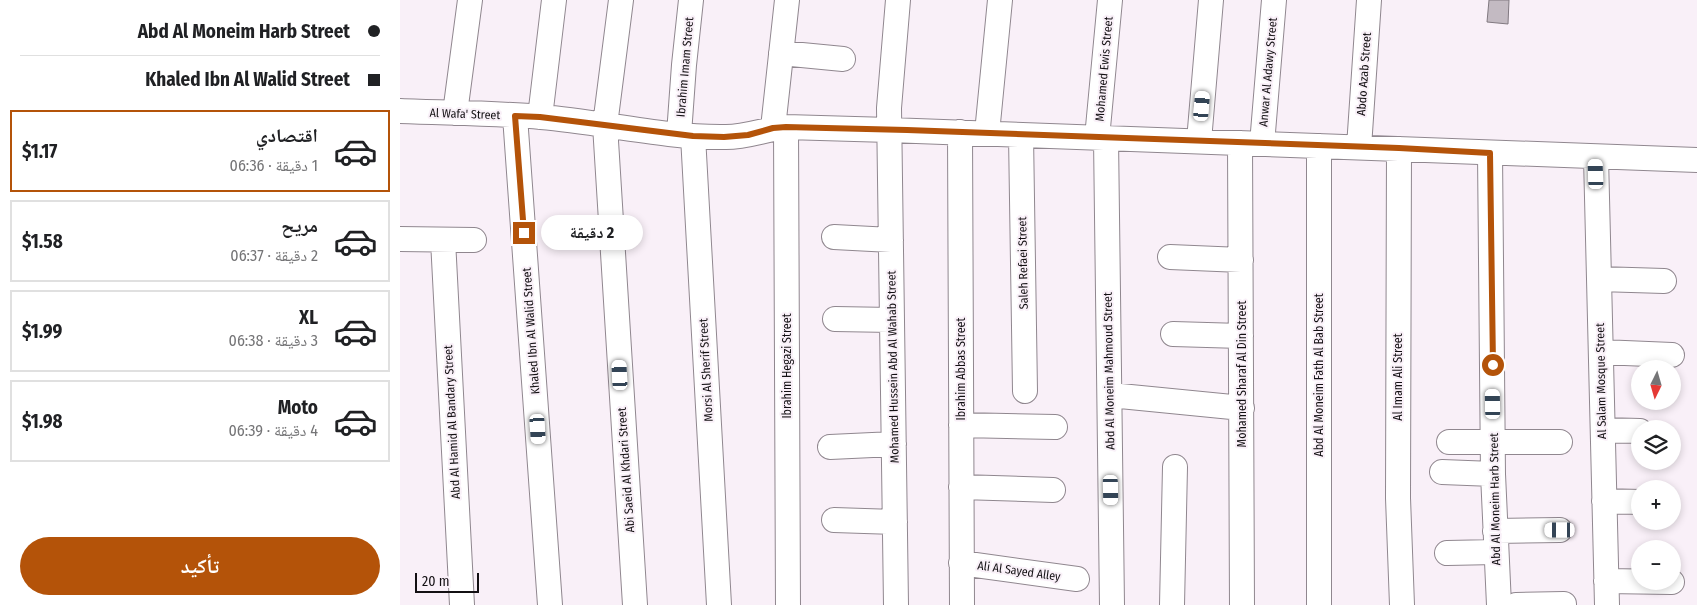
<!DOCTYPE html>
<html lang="ar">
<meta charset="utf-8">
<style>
body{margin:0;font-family:"Fira Sans Condensed","Noto Naskh Arabic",sans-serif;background:#f2f2f2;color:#202124;direction:rtl;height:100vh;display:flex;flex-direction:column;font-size:19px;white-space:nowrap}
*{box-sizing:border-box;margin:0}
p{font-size:16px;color:#757577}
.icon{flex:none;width:28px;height:28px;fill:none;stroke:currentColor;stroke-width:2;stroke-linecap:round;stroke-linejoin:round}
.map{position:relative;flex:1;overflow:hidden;direction:ltr}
.details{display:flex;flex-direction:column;background:#fff;width:400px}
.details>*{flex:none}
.guide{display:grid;align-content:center;height:110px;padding:0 20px;background:#fff}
.needle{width:32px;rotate:185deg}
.controls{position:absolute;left:1231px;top:360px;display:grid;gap:10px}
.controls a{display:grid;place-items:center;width:50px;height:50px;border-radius:50%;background:#fff;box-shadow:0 2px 8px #0003;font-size:25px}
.scale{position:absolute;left:15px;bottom:12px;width:64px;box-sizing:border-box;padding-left:5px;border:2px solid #131013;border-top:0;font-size:14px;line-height:18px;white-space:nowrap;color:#131013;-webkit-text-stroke:4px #f9f0f8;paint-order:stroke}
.end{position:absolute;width:22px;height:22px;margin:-11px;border:6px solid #b45309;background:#fff;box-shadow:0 0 0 2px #fff}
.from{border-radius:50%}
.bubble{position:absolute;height:35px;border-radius:18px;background:#fff;box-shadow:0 2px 8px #0003;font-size:16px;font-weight:700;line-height:35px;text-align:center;direction:rtl}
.car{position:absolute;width:15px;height:30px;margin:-15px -8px;border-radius:6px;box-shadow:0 0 4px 1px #0007;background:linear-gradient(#fff 24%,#345 0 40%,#fff 0 76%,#345 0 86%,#fff 0)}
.guide b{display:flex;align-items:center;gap:18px;height:48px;font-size:19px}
.guide b+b{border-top:1px solid #e0e0e0}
.guide i{width:12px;height:12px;background:#202124}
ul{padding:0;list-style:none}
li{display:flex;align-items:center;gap:15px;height:82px;margin:0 10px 8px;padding:0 10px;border:2px solid #e0e0e0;border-radius:0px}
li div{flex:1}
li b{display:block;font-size:19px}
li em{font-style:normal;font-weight:700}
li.active{border-color:#b45309}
li>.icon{width:45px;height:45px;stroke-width:1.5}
.primary-button{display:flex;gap:10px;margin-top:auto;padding:10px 20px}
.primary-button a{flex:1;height:58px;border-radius:30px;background:#b45309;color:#fff;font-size:20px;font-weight:700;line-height:58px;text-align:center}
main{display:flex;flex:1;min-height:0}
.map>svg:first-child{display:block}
</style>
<main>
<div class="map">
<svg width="1297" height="605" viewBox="0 0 1297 605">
<rect width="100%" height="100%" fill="#f9f0f8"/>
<path fill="#c3bac2" stroke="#817980" d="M 1089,0 L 1109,0 L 1108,24 L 1087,22 Z"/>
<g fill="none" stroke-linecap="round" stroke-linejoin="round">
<defs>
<path id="minor" d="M 221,0 L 205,125 L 235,605
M 381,53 L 443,59
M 0,111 C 47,113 94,113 141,117 C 202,122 264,138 326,137 C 347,137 366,129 386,127 L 489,130 L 1297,160
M 55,113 L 70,0
M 115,116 L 150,605
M 140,117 L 154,0
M 386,127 L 388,605
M 373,128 L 387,0
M 560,132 L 562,605
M 587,133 L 600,0
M 279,134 L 284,65 L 291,0
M 621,135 L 625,391
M 293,136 L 319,605
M 697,138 L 710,0
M 706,138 L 712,605
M 799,141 L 811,0
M 840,143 L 842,605
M 862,144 L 874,0
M 959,147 L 969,0
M 999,149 L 998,498 L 1002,605
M 1090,153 L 1093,474 L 1099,605
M 1196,157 L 1207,605
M 434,237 L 491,240
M 0,239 L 74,240
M 43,240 L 62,605
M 770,257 L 841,260
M 1199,279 L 1264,281
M 435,319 L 492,320
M 773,334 L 841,336
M 1201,352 L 1272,355
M 710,395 L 842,408
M 561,425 L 655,427
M 1203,430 L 1240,431
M 1049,442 L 1160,442
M 430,447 L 494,444
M 1042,472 L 1093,474
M 561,487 L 653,490
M 1204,501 L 1240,502
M 434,520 L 495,522
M 1095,531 L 1160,530
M 1047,553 L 1096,552
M 561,563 L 677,579
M 1206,581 L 1272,582
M 496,605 L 489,108 L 498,0
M 772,605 L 775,467
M 919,605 L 919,146
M 1116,605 L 1164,604"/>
</defs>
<use href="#minor" stroke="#90878f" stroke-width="26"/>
<use href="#minor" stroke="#fff" stroke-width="24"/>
</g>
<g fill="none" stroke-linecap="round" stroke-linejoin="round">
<path stroke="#b45309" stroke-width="6" d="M 124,233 L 115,116 L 140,117 L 293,136 L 324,137 L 348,135 L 373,128 L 386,127 L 507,130 L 999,148 L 1090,153 L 1093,365"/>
</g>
<g text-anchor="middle" stroke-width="4" stroke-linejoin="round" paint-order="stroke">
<g font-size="12" fill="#131013" stroke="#f9f0f8">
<text transform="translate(285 67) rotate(-85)" y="4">Ibrahim Imam Street</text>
<text transform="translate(704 69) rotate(-85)" y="4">Mohamed Ewis Street</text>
<text transform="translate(868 72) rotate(-85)" y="4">Anwar Al Adawy Street</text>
<text transform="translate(964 74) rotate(-86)" y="4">Abdo Azab Street</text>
<text transform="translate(65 114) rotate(2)" y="4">Al Wafa' Street</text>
<text transform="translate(623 263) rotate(-91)" y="4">Saleh Refaei Street</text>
<text transform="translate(131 331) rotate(-94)" y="4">Khaled Ibn Al Walid Street</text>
<text transform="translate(387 366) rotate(-90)" y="4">Ibrahim Hegazi Street</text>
<text transform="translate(493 367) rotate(-91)" y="4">Mohamed Hussein Abd Al Wahab Street</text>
<text transform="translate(561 369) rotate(-90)" y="4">Ibrahim Abbas Street</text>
<text transform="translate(306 370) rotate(-93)" y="4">Morsi Al Sherif Street</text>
<text transform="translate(709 371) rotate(-91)" y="4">Abd Al Moneim Mahmoud Street</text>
<text transform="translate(842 374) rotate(-90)" y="4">Mohamed Sharaf Al Din Street</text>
<text transform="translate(919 375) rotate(-90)" y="4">Abd Al Moneim Fath Al Bab Street</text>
<text transform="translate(998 377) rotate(-90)" y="4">Al Imam Ali Street</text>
<text transform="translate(1201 381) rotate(-91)" y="4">Al Salam Mosque Street</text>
<text transform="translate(52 422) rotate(-93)" y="4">Abd Al Hamid Al Bandary Street</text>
<text transform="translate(226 470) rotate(-94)" y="4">Abi Saeid Al Khdari Street</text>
<text transform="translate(1095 499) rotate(-91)" y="4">Abd Al Moneim Harb Street</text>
<text transform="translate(619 571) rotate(8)" y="4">Ali Al Sayed Alley</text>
</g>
</g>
</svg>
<div class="controls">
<a><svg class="needle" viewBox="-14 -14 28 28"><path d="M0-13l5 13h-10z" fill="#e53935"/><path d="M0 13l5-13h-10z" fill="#757577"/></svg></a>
<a><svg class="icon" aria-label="layers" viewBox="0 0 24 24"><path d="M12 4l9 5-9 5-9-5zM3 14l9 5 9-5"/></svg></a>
<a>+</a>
<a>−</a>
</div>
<div class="scale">20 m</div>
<i class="end from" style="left:1093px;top:365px"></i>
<i class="end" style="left:124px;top:233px"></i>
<div class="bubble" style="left:141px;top:215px;width:102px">2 دقيقة</div>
<i class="car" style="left:802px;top:106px;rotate:5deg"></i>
<i class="car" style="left:1196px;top:174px;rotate:358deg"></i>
<i class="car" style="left:220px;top:375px;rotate:357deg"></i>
<i class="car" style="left:1093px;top:404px;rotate:359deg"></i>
<i class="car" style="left:138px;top:429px;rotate:176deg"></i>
<i class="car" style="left:711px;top:490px;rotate:179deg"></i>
<i class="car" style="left:1160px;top:530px;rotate:270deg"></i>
</div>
<section class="details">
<div class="guide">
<b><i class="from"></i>Abd Al Moneim Harb Street</b>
<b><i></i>Khaled Ibn Al Walid Street</b>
</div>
<ul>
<li class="active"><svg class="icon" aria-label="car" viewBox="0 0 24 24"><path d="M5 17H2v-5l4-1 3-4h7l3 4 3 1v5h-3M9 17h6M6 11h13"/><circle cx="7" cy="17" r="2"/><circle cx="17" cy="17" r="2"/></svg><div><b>اقتصادي</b><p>1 دقيقة · 06:36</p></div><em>$1.17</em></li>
<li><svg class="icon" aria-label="car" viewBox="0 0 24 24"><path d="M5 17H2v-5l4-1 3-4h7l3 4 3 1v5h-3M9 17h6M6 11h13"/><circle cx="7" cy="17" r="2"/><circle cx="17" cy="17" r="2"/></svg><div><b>مريح</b><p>2 دقيقة · 06:37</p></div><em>$1.58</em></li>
<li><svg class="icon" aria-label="car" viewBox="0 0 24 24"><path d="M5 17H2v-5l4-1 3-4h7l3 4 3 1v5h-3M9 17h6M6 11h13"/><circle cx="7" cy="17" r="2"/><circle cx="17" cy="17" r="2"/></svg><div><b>XL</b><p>3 دقيقة · 06:38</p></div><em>$1.99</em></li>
<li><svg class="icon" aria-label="car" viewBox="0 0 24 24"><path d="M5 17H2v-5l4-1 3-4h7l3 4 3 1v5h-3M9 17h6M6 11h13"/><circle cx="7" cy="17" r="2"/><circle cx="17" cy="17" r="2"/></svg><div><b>Moto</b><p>4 دقيقة · 06:39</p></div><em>$1.98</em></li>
</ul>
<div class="primary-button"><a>تأكيد</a></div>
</section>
</main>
